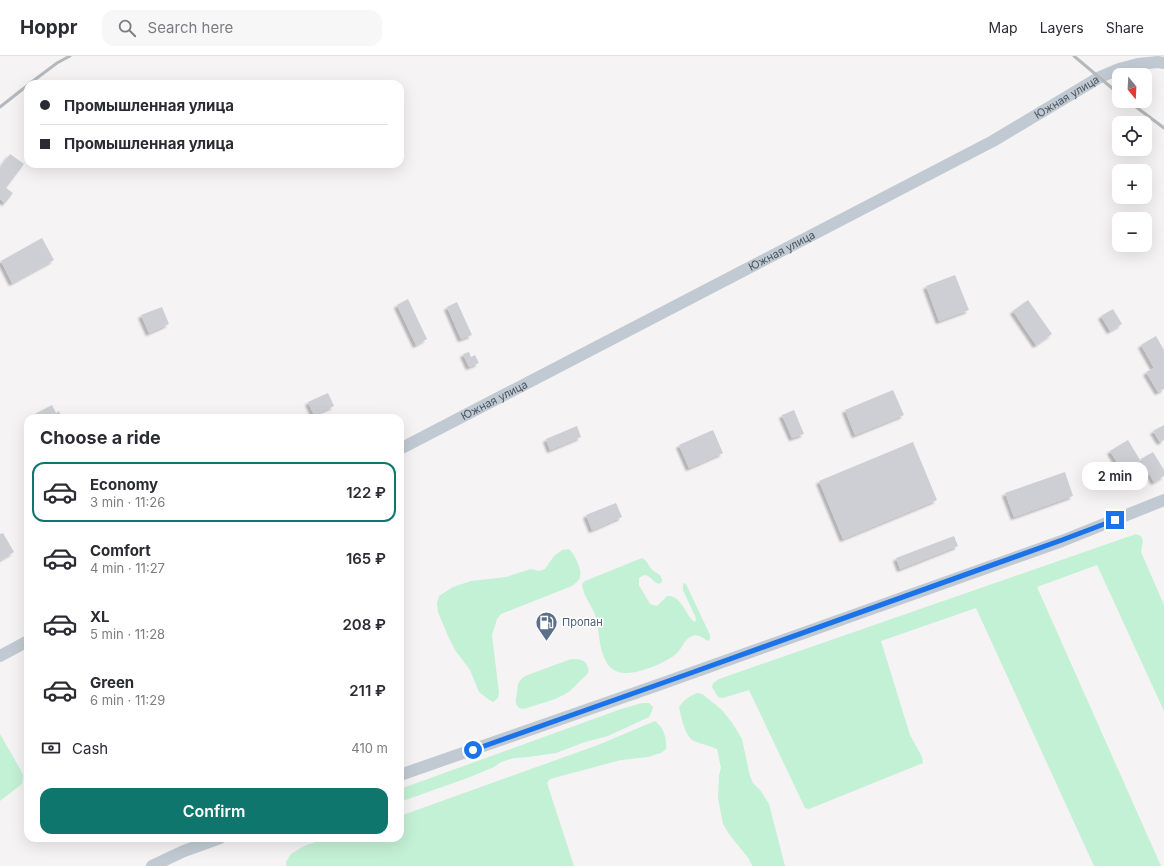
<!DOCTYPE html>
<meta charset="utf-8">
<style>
body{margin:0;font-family:Inter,sans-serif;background:#f7f7f7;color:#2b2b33;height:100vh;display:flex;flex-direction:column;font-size:15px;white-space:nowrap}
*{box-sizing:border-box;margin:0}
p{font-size:13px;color:#7c7c81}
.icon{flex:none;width:22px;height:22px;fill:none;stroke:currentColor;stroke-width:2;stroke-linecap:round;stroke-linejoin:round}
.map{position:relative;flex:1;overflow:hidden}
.sheet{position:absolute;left:24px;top:358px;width:380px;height:428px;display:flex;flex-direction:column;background:#fff;border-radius:12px;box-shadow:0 4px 16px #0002}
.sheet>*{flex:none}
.banner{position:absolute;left:24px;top:24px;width:380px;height:88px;border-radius:12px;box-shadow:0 4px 16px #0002;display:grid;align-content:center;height:88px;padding:0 16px;background:#fff}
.needle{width:26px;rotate:162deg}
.buttons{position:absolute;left:1112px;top:12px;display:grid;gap:8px}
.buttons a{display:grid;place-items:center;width:40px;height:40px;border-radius:8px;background:#fff;box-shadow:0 4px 16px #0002;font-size:20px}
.end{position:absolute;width:18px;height:18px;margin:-9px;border:5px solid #1a73e8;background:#fff;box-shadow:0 0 0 2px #fff}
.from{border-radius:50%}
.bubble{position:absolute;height:28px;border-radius:12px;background:#fff;box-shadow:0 4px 16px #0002;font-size:13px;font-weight:600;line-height:28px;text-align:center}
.banner b{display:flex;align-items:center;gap:14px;height:38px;font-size:15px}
.banner b+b{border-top:1px solid #e1e1e2}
.banner i{width:10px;height:10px;background:#2b2b33}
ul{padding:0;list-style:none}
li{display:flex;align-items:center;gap:12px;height:60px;margin:0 8px 6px;padding:0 8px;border:2px solid transparent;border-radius:12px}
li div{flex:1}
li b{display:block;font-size:15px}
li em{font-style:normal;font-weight:600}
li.selected{border-color:#0f766e}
li>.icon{width:36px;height:36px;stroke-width:1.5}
h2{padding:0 16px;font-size:18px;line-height:48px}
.pay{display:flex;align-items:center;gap:10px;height:44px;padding:0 16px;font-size:15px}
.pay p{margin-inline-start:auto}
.action{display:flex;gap:8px;margin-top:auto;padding:8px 16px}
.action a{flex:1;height:46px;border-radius:12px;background:#0f766e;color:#fff;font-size:16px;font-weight:600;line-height:46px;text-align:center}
header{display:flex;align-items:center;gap:24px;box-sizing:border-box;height:56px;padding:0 20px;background:#fff;border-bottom:1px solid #e1e1e2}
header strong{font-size:19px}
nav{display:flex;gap:22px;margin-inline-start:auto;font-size:14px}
.search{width:280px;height:36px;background:#f7f7f7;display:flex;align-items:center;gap:10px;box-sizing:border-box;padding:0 14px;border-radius:12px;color:#7c7c81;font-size:15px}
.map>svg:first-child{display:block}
</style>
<header>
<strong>Hoppr</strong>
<div class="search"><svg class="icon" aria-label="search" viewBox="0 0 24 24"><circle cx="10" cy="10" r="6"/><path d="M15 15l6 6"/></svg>Search here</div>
<nav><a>Map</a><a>Layers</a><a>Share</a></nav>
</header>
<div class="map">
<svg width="1164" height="810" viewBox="0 0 1164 810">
<defs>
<filter id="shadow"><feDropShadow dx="-3" dy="3" stdDeviation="1" flood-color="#0004"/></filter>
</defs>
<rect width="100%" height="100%" fill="#f5f3f3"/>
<path fill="#c3f1d5" d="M 1136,478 L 1141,480 L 1143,485 L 1141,496 L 1164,549 L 1164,655 L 1097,509 L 1037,531 L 1161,810 L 1094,810 L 976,552 L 881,585 L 910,679 L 922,701 L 923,707 L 809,753 L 805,752 L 749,634 L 723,642 L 718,641 L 712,631 L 713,627 L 719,623 Z
M 569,493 C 574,498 582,512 580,520 C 580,525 575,527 572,530 L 501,558 L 497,563 L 492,579 L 499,637 L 498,642 L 493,646 L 488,643 L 479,636 L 470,614 L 455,594 L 448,580 L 438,556 L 437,547 L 439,540 L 453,531 L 471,525 L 506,521 L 531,513 L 539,515 L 545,513 L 554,500 L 562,494 Z
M 642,502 L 646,505 L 652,514 L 660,519 L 662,523 L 662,526 L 659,528 C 651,525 652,520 644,519 L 639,522 L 639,529 L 650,548 L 657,550 L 667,540 C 682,539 684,558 695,566 L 696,564 L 695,560 L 683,534 L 683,527 L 686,528 L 710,579 L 710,582 L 709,585 L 706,584 C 702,581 697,578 692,580 C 684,583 682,593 676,598 C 666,607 632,621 619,616 C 614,615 609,611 607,607 C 598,592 600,577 596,562 C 593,550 583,541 582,528 L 585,525 Z
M 571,603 C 577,603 584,603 587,609 C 591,616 586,620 581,624 C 577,628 572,634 567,637 C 554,645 538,648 524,653 L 519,652 C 514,647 516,643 517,637 C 518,628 517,626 525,620 Z
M 697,637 L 702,638 L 706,641 L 722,654 L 733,668 L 742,683 L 750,720 L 753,727 L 761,735 L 769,748 L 785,810 L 752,810 L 749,803 L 729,778 L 723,768 L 718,742 L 719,719 L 721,712 L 717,693 C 711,690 697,687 692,684 C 684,677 681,660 679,651 C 684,644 689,640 697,637 Z
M 642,647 L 649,647 L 653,651 L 652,655 L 649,661 L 608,680 L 585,686 L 556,697 L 528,701 L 514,702 L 501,706 L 494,711 L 470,721 L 400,746 L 400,733 L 621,653 Z
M 655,665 C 664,672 667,682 666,693 L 661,697 L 648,701 L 621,704 L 550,723 L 547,727 L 574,810 L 286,810 L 286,806 L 291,798 L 304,790 L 327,782 L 400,782 L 400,760 L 598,689 Z
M 0,678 L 19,711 L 23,719 L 22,728 L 0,745 Z"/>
<path fill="#cdcfd5" filter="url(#shadow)" d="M 10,98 L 24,108 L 6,132 L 13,137 L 5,147 L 0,143 L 0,112 Z
M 42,182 L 54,204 L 12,227 L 1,205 Z
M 955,219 L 969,254 L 939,265 L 926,230 Z
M 408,243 L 427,283 L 416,289 L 397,249 Z
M 1028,244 L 1052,278 L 1036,289 L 1013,255 Z
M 457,246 L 472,279 L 461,283 L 447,251 Z
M 162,251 L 169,268 L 149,277 L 141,259 Z
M 1113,253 L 1122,268 L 1110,275 L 1101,260 Z
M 1156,280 L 1164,294 L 1164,333 L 1158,336 L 1146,316 L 1154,312 L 1141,289 Z
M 469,296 L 471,301 L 475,299 L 479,307 L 469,311 L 463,298 Z
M 893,334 L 904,359 L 855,379 L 845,354 Z
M 328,337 L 334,350 L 314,359 L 308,346 Z
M 52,349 L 56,357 L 59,355 L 62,362 L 34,362 L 33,359 Z
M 794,354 L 804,378 L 792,382 L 782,359 Z
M 1164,369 L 1164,384 L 1160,386 L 1153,375 Z
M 577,370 L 581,381 L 550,394 L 546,383 Z
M 713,374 L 723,397 L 689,412 L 679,389 Z
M 1128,384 L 1149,419 L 1131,430 L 1110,395 Z
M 913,386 L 937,444 L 843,483 L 819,425 Z
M 1153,396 L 1164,414 L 1164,420 L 1154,426 L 1141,403 Z
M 1065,416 L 1073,440 L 1014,461 L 1005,437 Z
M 616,447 L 622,461 L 592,474 L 586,459 Z
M 3,477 L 14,496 L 0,504 L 0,478 Z
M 954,480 L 958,490 L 900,513 L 896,502 Z"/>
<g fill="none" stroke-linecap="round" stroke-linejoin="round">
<g stroke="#c1cad2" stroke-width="12">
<path id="s1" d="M 400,393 L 993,85 L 1100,21 L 1119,13 L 1138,8 L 1158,6 L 1164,7"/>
<path d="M 0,600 L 28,585"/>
<path d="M 400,719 L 658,629 L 1062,485 L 1164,444"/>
<path d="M 152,810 L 184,795 L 220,782"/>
</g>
<path stroke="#b5b8bd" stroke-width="3" d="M 1074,0 L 1119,38
M 29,28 L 57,7 L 70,0
M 1128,45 L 1164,72
M 0,51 L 28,29"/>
</g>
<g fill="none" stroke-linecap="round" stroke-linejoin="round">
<path stroke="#1a73e8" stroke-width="5" d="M 473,694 L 688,618 L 1062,484 L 1115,464"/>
</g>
<defs>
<symbol id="fuel-pin" viewBox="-11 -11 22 30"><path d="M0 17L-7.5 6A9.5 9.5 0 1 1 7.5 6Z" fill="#5c6f8a" stroke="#fff"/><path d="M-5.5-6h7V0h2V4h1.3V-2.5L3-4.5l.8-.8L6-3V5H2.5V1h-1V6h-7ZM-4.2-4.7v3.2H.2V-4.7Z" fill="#fff"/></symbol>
</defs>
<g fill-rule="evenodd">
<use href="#fuel-pin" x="534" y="554" width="25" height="34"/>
</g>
<g text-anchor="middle" stroke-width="3" stroke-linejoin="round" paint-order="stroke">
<g font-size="11" fill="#4a5661" stroke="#fff">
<text dy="4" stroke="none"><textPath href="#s1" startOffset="754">Южная улица</textPath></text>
<text dy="4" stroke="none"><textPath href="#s1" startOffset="430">Южная улица</textPath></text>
<text dy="4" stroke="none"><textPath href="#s1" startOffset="106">Южная улица</textPath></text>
</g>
<g font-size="11" fill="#4e5e75" stroke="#fff" text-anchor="start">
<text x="562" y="570">Пропан</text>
</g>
</g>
</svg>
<div class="buttons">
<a><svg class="needle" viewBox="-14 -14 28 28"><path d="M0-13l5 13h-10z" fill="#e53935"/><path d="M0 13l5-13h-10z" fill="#7c7c81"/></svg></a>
<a><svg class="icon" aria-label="locate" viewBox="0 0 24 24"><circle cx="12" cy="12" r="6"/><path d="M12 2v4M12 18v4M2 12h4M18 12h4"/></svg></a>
<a>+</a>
<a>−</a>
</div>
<i class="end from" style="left:473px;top:694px"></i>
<i class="end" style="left:1115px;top:464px"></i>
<div class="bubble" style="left:1082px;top:406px;width:66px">2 min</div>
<div class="banner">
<b><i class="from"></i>Промышленная улица</b>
<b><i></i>Промышленная улица</b>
</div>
<section class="sheet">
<h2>Choose a ride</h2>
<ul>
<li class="selected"><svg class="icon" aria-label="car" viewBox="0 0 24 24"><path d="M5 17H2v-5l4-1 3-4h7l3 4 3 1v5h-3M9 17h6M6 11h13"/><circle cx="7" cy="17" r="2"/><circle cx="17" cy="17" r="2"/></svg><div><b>Economy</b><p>3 min · 11:26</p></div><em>122 ₽</em></li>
<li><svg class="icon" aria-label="car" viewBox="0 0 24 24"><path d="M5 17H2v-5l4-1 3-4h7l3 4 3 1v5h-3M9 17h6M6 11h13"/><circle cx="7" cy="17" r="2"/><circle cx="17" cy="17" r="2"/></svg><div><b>Comfort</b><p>4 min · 11:27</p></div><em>165 ₽</em></li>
<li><svg class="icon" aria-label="car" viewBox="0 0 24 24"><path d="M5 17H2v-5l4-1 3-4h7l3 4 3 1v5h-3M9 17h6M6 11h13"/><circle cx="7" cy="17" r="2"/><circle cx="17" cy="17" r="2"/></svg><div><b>XL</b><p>5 min · 11:28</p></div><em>208 ₽</em></li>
<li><svg class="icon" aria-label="car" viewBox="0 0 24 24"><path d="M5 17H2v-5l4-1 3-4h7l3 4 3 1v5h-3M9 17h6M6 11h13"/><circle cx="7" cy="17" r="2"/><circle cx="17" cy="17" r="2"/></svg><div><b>Green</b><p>6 min · 11:29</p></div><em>211 ₽</em></li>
</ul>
<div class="pay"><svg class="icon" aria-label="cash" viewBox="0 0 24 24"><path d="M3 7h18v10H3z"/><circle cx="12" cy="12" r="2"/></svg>Cash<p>410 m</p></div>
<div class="action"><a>Confirm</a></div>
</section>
</div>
